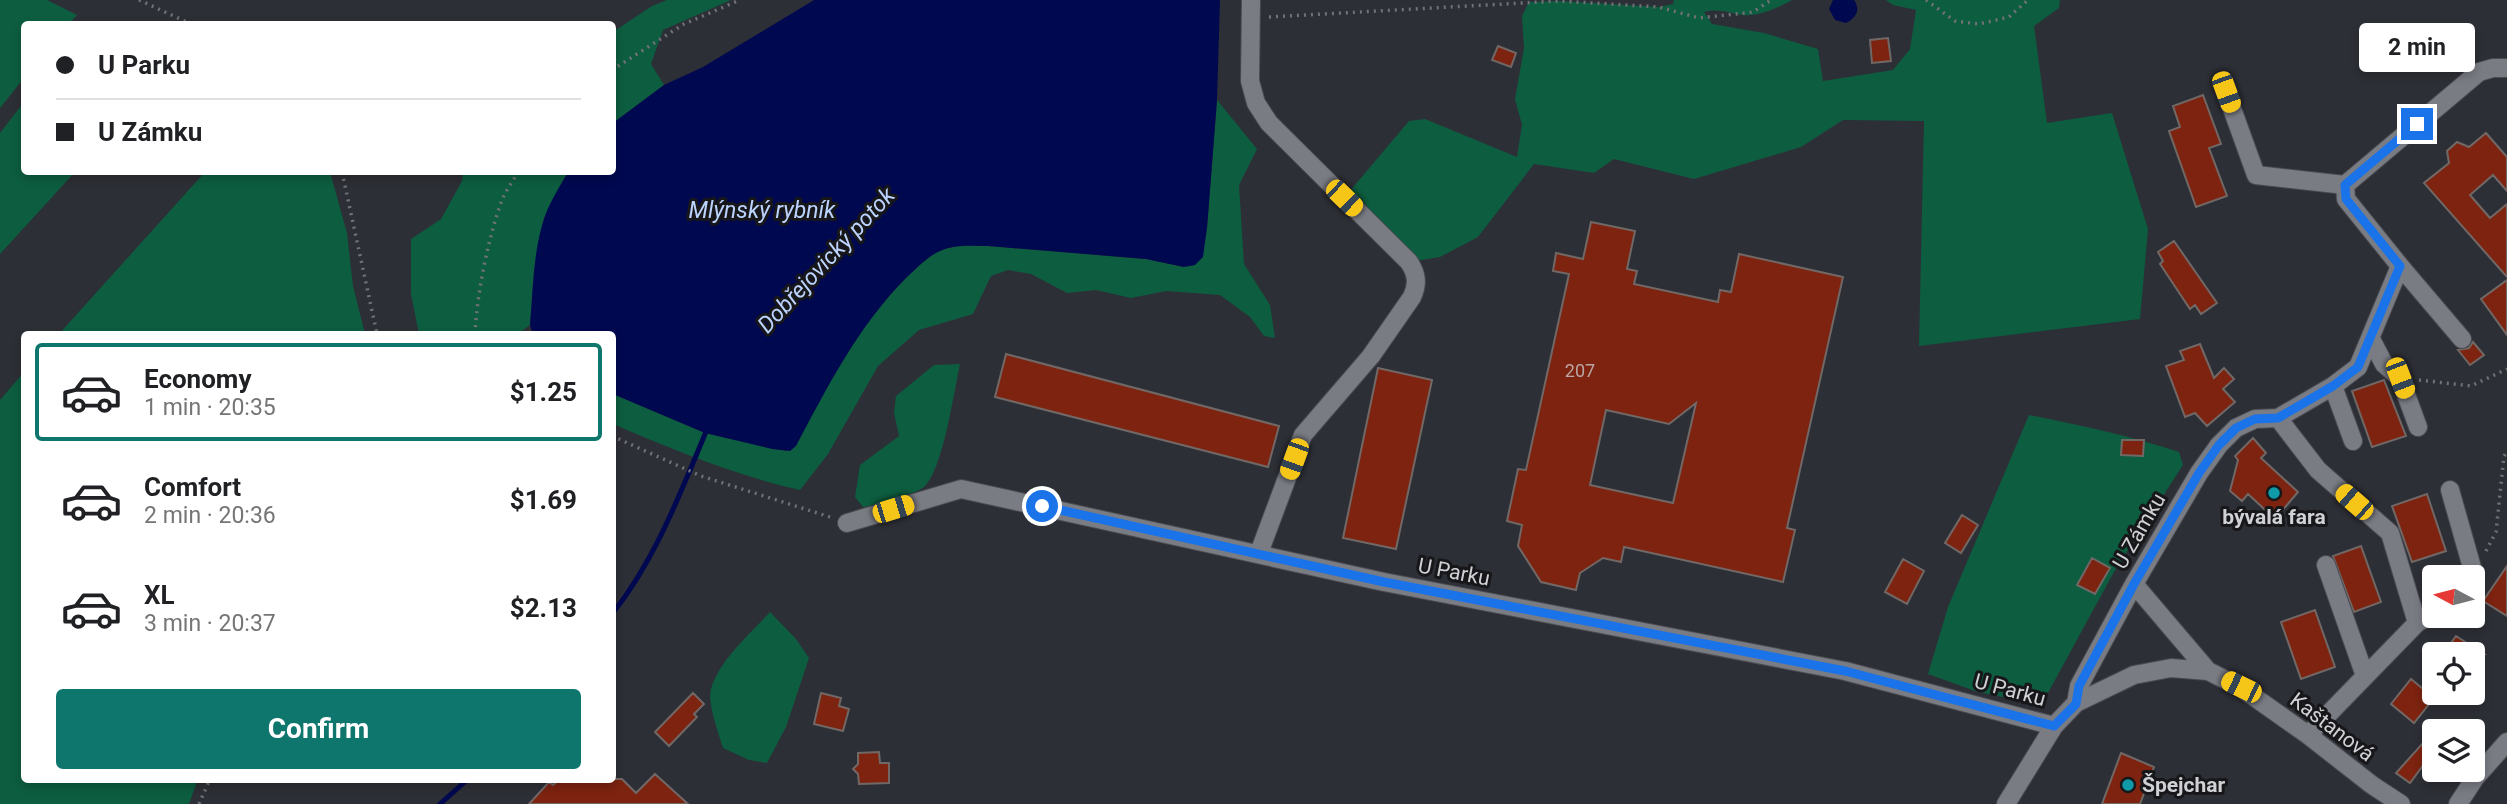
<!DOCTYPE html>
<meta charset="utf-8">
<style>
body{margin:0;font-family:Roboto,sans-serif;background:#f2f2f2;color:#202124;height:100vh;display:flex;flex-direction:column;font-size:26px;white-space:nowrap}
*{box-sizing:border-box;margin:0}
p{font-size:23px;color:#757577}
.icon{flex:none;width:38px;height:38px;fill:none;stroke:currentColor;stroke-width:2;stroke-linecap:round;stroke-linejoin:round}
.map{position:relative;flex:1;overflow:hidden}
.side{position:absolute;left:21px;top:331px;width:595px;height:452px;display:flex;flex-direction:column;background:#fff;border-radius:7px;box-shadow:0 4px 10px #0003}
.side>*{flex:none}
.banner{position:absolute;left:21px;top:21px;width:595px;height:154px;border-radius:7px;box-shadow:0 4px 10px #0003;display:grid;align-content:center;height:154px;padding:0 35px;background:#fff}
.needle{width:46px;rotate:277deg}
.tools{position:absolute;left:2422px;top:565px;display:grid;gap:14px}
.tools a{display:grid;place-items:center;width:63px;height:63px;border-radius:7px;background:#fff;box-shadow:0 4px 10px #0003;font-size:35px}
.end{position:absolute;width:32px;height:32px;margin:-16px;border:9px solid #1a73e8;background:#fff;box-shadow:0 0 0 4px #fff}
.from{border-radius:50%}
.bubble{position:absolute;height:49px;border-radius:7px;background:#fff;box-shadow:0 4px 10px #0003;font-size:23px;font-weight:700;line-height:49px;text-align:center}
.car{position:absolute;width:21px;height:42px;margin:-21px -10px;border-radius:9px;box-shadow:0 0 5px 2px #0007;background:linear-gradient(#f5c518 24%,#345 0 40%,#f5c518 0 76%,#345 0 86%,#f5c518 0)}
.banner b{display:flex;align-items:center;gap:24px;height:66px;font-size:26px}
.banner b+b{border-top:2px solid #e0e0e0}
.banner i{width:18px;height:18px;background:#202124}
ul{padding:12px 0 0;list-style:none}
li{display:flex;align-items:center;gap:21px;height:98px;margin:0 14px 10px;padding:0 21px;border:4px solid transparent;border-radius:7px}
li div{flex:1}
li b{display:block;font-size:26px}
li em{font-style:normal;font-weight:700}
li.on{border-color:#0f766e}
li>.icon{width:63px;height:63px;stroke-width:1.5}
.action{display:flex;gap:14px;margin-top:auto;padding:14px 35px}
.action a{flex:1;height:80px;border-radius:7px;background:#0f766e;color:#fff;font-size:28px;font-weight:700;line-height:80px;text-align:center}
.map>svg:first-child{display:block}
</style>
<div class="map">
<svg width="2507" height="804" viewBox="0 0 2507 804">
<rect width="100%" height="100%" fill="#2d2f36"/>
<path fill="#0d5d40" d="M 0,0 L 47,0 L 77,15 L 69,24 L 24,24 L 24,78 L 0,108 Z
M 667,0 L 731,0 L 663,30 L 651,64 L 664,85 L 613,123 L 613,32 L 652,6 Z
M 1674,0 L 1792,0 C 1780,7 1758,17 1743,15 C 1729,13 1719,8 1704,12 L 1712,24 L 1764,33 L 1818,49 L 1823,81 L 1893,70 L 1910,49 L 1916,10 L 1893,5 L 1886,0 L 2060,0 L 2059,8 L 2034,26 L 2047,123 L 2112,113 L 2148,229 L 2140,319 L 1919,346 L 1924,121 L 1843,120 L 1801,147 L 1694,179 L 1614,159 L 1594,173 L 1534,164 L 1478,237 L 1440,257 L 1409,262 L 1344,198 L 1409,121 L 1425,119 L 1517,157 L 1522,125 L 1515,99 L 1524,48 L 1522,16 L 1529,2 L 1559,1 L 1659,7 L 1673,4 Z
M 1217,100 L 1257,149 L 1239,185 L 1244,264 L 1270,305 L 1275,338 L 1264,336 L 1250,317 L 1220,295 L 1166,291 L 1131,298 L 1096,290 L 1067,293 L 1031,274 L 1008,270 L 991,276 L 973,314 L 919,330 L 878,366 L 828,454 L 800,490 C 734,475 674,450 613,424 L 613,394 L 705,433 L 786,451 C 823,392 856,328 906,278 C 917,268 926,257 940,251 C 954,244 972,246 988,246 L 1146,259 L 1184,267 L 1207,228 Z
M 24,102 L 24,172 L 75,172 L 0,254 L 0,133 Z
M 205,172 L 330,172 L 347,233 L 353,286 L 365,334 L 59,334 Z
M 463,172 L 568,172 L 544,218 L 538,245 L 530,325 L 518,334 L 419,334 L 411,294 L 411,239 L 441,219 L 462,181 Z
M 960,364 C 954,391 943,470 924,487 C 916,494 874,506 863,507 L 855,497 L 860,465 L 899,436 L 894,413 L 896,396 L 934,365 Z
M 24,372 L 24,779 L 198,779 L 189,804 L 0,804 L 0,400 Z
M 2029,415 C 2080,425 2130,436 2179,452 L 2183,465 L 2115,570 L 2049,691 L 2038,705 L 1975,691 L 1928,674 L 1948,607 Z
M 770,612 L 796,639 L 809,658 L 786,727 L 767,763 L 749,760 L 723,748 C 719,734 707,703 711,689 C 720,659 749,635 770,612 Z"/>
<path fill="#000850" d="M 814,0 L 1220,0 L 1217,100 L 1207,228 L 1203,257 L 1195,265 L 1184,267 L 1146,259 L 988,246 C 973,246 955,244 940,251 C 927,257 918,267 907,277 C 858,326 828,386 796,446 L 790,451 L 772,449 L 705,433 L 613,394 L 612,334 L 533,334 L 530,325 C 533,289 533,250 545,216 C 551,200 560,186 568,172 L 612,172 L 613,123 L 664,85 L 703,67 Z
M 1833,0 L 1854,0 C 1861,10 1856,18 1846,23 L 1835,20 L 1829,9 Z"/>
<g fill="none" stroke-linecap="round" stroke-linejoin="round">
<path stroke="#000850" stroke-width="5" d="M 612,614 C 656,559 681,491 708,427
M 440,804 L 468,779"/>
</g>
<path fill="#7d2310" stroke="#716866" stroke-width="2" fill-rule="evenodd" d="M 1888,38 L 1891,61 L 1872,63 L 1870,40 Z
M 1498,46 L 1516,53 L 1511,67 L 1492,60 Z
M 2203,95 L 2221,144 L 2209,148 L 2227,196 L 2196,207 L 2169,131 L 2180,127 L 2173,106 Z
M 2486,133 L 2507,157 L 2507,191 L 2493,175 L 2470,195 L 2490,218 L 2507,204 L 2507,277 L 2424,183 L 2449,163 L 2447,151 L 2457,142 L 2469,147 Z
M 1591,222 L 1635,231 L 1627,269 L 1637,271 L 1634,284 L 1718,302 L 1720,290 L 1731,292 L 1739,254 L 1843,277 L 1787,528 L 1795,530 L 1783,582 L 1624,547 L 1621,562 L 1603,558 L 1580,573 L 1576,590 L 1541,582 L 1518,546 L 1522,525 L 1507,521 L 1518,469 L 1526,470 L 1569,274 L 1553,271 L 1556,253 L 1583,259 ZM 1696,403 L 1673,503 L 1590,485 L 1606,410 L 1669,424 Z
M 2174,241 L 2217,303 L 2201,314 L 2195,305 L 2190,309 L 2160,264 L 2163,261 L 2158,252 Z
M 2507,280 L 2507,335 L 2481,299 Z
M 2473,342 L 2484,355 L 2470,365 L 2458,350 L 2469,348 Z
M 2200,344 L 2214,378 L 2224,368 L 2234,379 L 2223,389 L 2235,402 L 2207,426 L 2195,413 L 2185,417 L 2166,366 L 2184,360 L 2180,351 Z
M 1006,354 L 1279,426 L 1268,467 L 995,397 Z
M 1378,368 L 1432,380 L 1396,549 L 1343,538 Z
M 2384,380 L 2406,436 L 2372,447 L 2352,391 Z
M 2253,438 L 2266,453 L 2261,458 L 2298,492 L 2275,519 L 2248,494 L 2242,501 L 2230,491 L 2238,460 L 2235,456 Z
M 2122,440 L 2144,440 L 2143,456 L 2121,455 Z
M 2427,494 L 2446,551 L 2412,562 L 2392,506 Z
M 1962,515 L 1978,525 L 1961,553 L 1945,543 Z
M 2361,546 L 2381,602 L 2354,612 L 2333,556 Z
M 2092,558 L 2110,568 L 2095,594 L 2077,585 Z
M 1903,559 L 1924,571 L 1907,604 L 1885,592 Z
M 2507,566 L 2507,616 L 2483,601 Z
M 2315,610 L 2335,667 L 2301,679 L 2281,622 Z
M 2456,636 L 2484,654 L 2443,654 Z
M 2411,679 L 2434,698 L 2414,723 L 2391,704 Z
M 693,693 L 704,704 L 694,714 L 697,717 L 669,746 L 655,732 Z
M 821,693 L 841,698 L 839,706 L 849,709 L 843,731 L 814,724 Z
M 2441,723 L 2449,729 L 2447,732 L 2434,732 L 2434,767 L 2427,760 L 2410,783 L 2396,773 Z
M 879,752 L 880,763 L 889,763 L 889,783 L 859,784 L 858,774 L 853,769 L 858,764 L 858,753 Z
M 2121,753 L 2154,767 L 2140,804 L 2102,804 Z
M 655,774 L 688,804 L 529,804 L 549,782 L 553,785 L 560,779 L 622,779 L 636,793 Z"/>
<g fill="none" stroke-linecap="round" stroke-linejoin="round">
<defs>
<path id="minor" d="M 1251,0 L 1250,81 L 1256,103 L 1269,123 L 1409,262 C 1417,274 1418,284 1412,297 L 1371,356 L 1303,435 L 1259,553
M 2226,92 L 2256,175 L 2345,185
M 2400,266 L 2462,339
M 2371,339 L 2384,364 L 2400,378 L 2418,427
M 2333,386 L 2353,441
M 2278,418 L 2318,470 L 2390,533 L 2417,623 L 2308,735
M 2450,490 L 2473,571 L 2470,578
M 847,523 L 961,489 L 1384,582 L 1845,671 L 2054,726
M 2326,565 L 2365,676
M 2134,584 L 2208,671
M 2417,623 L 2434,613
M 2076,703 L 2079,686 L 2134,584 L 2199,473 L 2219,445 L 2236,428 L 2255,419 L 2278,418 L 2333,386 L 2358,367 L 2400,266 L 2346,199 L 2345,185 L 2479,72 L 2493,68 L 2507,68
M 2006,804 L 2054,726 L 2076,703 L 2134,675 L 2171,668 L 2208,671 L 2240,687 L 2308,735 L 2372,785 L 2401,804
M 2458,804 L 2475,778 L 2507,742"/>
</defs>
<use href="#minor" stroke="#4a4b51" stroke-width="20"/>
<path stroke="#717278" stroke-width="3.5" stroke-dasharray="2 5" stroke-linecap="butt" d="M 139,0 L 191,24
M 1926,0 L 1955,21 L 1979,24 L 2009,17 L 2028,0
M 1269,17 L 1559,1 L 1659,7 L 1699,18 L 1753,12 L 1771,0
M 612,70 L 684,24 L 740,0
M 342,172 L 377,334
M 475,334 C 477,294 488,238 502,200 C 506,190 513,181 518,172
M 2419,380 L 2471,386 L 2507,369
M 612,436 L 701,476 L 830,517
M 2486,551 L 2496,532 L 2504,456 L 2507,452
M 199,804 L 210,779"/>
<use href="#minor" stroke="#7a7c84" stroke-width="18"/>
</g>
<g fill="none" stroke-linecap="round" stroke-linejoin="round">
<path stroke="#1a73e8" stroke-width="9" d="M 1042,506 L 1384,582 L 1845,671 L 2054,726 L 2076,704 L 2079,686 L 2134,584 L 2199,473 L 2219,445 L 2236,428 L 2255,419 L 2278,418 L 2333,386 L 2358,367 L 2400,266 L 2346,199 L 2345,185 L 2417,124"/>
</g>
<g fill="#0f9aa8" stroke="#17171a" stroke-width="2.5">
<circle cx="2274" cy="493" r="7"/>
<circle cx="2128" cy="785" r="7"/>
</g>
<g text-anchor="middle" stroke-width="6" stroke-linejoin="round" paint-order="stroke">
<g font-size="18" fill="#bba6a4">
<text x="1580" y="377">207</text>
</g>
<g font-size="21" font-weight="bold" fill="#d0d1d5" stroke="#17171a">
<text x="2274" y="524">bývalá fara</text>
<text x="2142" y="792" text-anchor="start">Špejchar</text>
</g>
<g font-size="21" fill="#d0d1d5" stroke="#17171a">
<text transform="translate(2139 531) rotate(-60)" y="7">U Zámku</text>
<text transform="translate(1454 572) rotate(11)" y="7">U Parku</text>
<text transform="translate(2010 690) rotate(15)" y="7">U Parku</text>
<text transform="translate(2332 727) rotate(37)" y="7">Kaštanová</text>
</g>
<g font-size="23" font-style="italic" fill="#bcd3fd" stroke="#17171a">
<text x="762" y="218">Mlýnský rybník</text>
<text transform="translate(826 260) rotate(-47)" y="8">Dobřejovický potok</text>
</g>
</g>
</svg>
<div class="tools">
<a><svg class="needle" viewBox="-14 -14 28 28"><path d="M0-13l5 13h-10z" fill="#e53935"/><path d="M0 13l5-13h-10z" fill="#757577"/></svg></a>
<a><svg class="icon" aria-label="locate" viewBox="0 0 24 24"><circle cx="12" cy="12" r="6"/><path d="M12 2v4M12 18v4M2 12h4M18 12h4"/></svg></a>
<a><svg class="icon" aria-label="layers" viewBox="0 0 24 24"><path d="M12 4l9 5-9 5-9-5zM3 14l9 5 9-5"/></svg></a>
</div>
<i class="end from" style="left:1042px;top:506px"></i>
<i class="end" style="left:2417px;top:124px"></i>
<div class="bubble" style="left:2359px;top:23px;width:116px">2 min</div>
<i class="car" style="left:2226px;top:92px;rotate:160deg"></i>
<i class="car" style="left:1344px;top:198px;rotate:134deg"></i>
<i class="car" style="left:2400px;top:378px;rotate:159deg"></i>
<i class="car" style="left:1294px;top:459px;rotate:200deg"></i>
<i class="car" style="left:2354px;top:502px;rotate:311deg"></i>
<i class="car" style="left:893px;top:509px;rotate:73deg"></i>
<i class="car" style="left:2241px;top:687px;rotate:296deg"></i>
<div class="banner">
<b><i class="from"></i>U Parku</b>
<b><i></i>U Zámku</b>
</div>
<section class="side">
<ul>
<li class="on"><svg class="icon" aria-label="car" viewBox="0 0 24 24"><path d="M5 17H2v-5l4-1 3-4h7l3 4 3 1v5h-3M9 17h6M6 11h13"/><circle cx="7" cy="17" r="2"/><circle cx="17" cy="17" r="2"/></svg><div><b>Economy</b><p>1 min · 20:35</p></div><em>$1.25</em></li>
<li><svg class="icon" aria-label="car" viewBox="0 0 24 24"><path d="M5 17H2v-5l4-1 3-4h7l3 4 3 1v5h-3M9 17h6M6 11h13"/><circle cx="7" cy="17" r="2"/><circle cx="17" cy="17" r="2"/></svg><div><b>Comfort</b><p>2 min · 20:36</p></div><em>$1.69</em></li>
<li><svg class="icon" aria-label="car" viewBox="0 0 24 24"><path d="M5 17H2v-5l4-1 3-4h7l3 4 3 1v5h-3M9 17h6M6 11h13"/><circle cx="7" cy="17" r="2"/><circle cx="17" cy="17" r="2"/></svg><div><b>XL</b><p>3 min · 20:37</p></div><em>$2.13</em></li>
</ul>
<div class="action"><a>Confirm</a></div>
</section>
</div>
